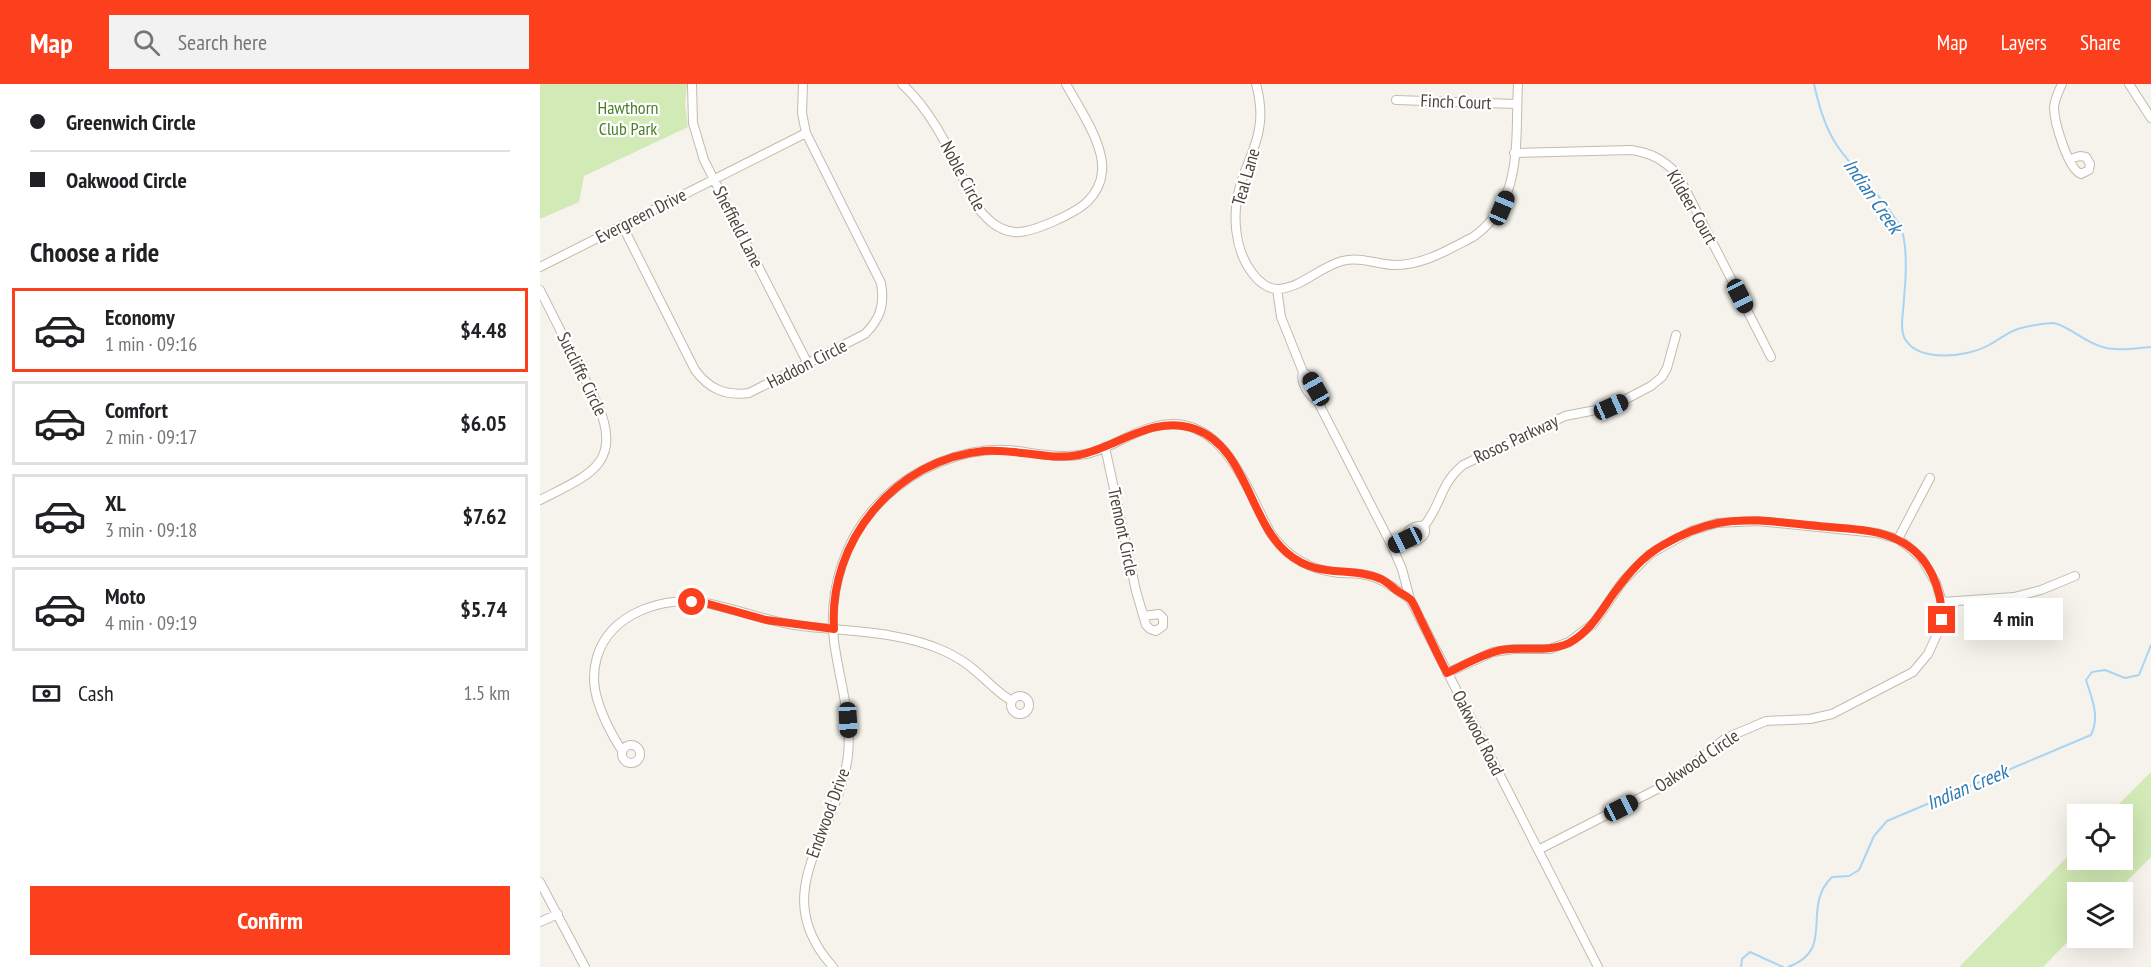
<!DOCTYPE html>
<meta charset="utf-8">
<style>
body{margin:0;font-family:"PT Sans Narrow",sans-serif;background:#f2f2f2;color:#202124;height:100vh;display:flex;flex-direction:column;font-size:22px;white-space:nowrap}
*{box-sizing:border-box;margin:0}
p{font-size:20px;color:#757577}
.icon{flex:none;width:33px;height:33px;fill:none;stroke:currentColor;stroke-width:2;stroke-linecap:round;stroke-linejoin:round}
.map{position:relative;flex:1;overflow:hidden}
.side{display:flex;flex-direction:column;background:#fff;width:540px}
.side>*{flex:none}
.hud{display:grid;align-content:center;height:132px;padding:0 30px;background:#fff}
.fabs{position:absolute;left:1527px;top:720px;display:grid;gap:12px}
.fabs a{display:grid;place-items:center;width:66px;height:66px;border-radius:0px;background:#fff;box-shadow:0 6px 24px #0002;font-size:30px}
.end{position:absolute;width:27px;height:27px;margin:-14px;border:8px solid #fc3f1d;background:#fff;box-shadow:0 0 0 3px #fff}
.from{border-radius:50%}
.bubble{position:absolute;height:42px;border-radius:0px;background:#fff;box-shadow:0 6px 24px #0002;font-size:20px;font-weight:800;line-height:42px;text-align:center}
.car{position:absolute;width:18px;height:36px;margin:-18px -9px;border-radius:8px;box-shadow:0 0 4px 2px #0007;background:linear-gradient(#222 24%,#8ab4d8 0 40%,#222 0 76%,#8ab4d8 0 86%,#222 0)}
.hud b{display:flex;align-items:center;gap:21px;height:57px;font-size:22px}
.hud b+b{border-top:2px solid #e0e0e0}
.hud i{width:15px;height:15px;background:#202124}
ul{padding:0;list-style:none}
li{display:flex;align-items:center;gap:18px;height:84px;margin:0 12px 9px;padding:0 18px;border:3px solid #e0e0e0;border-radius:0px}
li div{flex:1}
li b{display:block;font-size:22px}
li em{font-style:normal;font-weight:800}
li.current{border-color:#fc3f1d}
li>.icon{width:54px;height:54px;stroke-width:1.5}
h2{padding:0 30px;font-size:27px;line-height:72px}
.pay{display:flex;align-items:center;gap:15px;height:66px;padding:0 30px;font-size:22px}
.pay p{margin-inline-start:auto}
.cta{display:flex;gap:12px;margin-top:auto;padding:12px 30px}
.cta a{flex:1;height:69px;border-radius:0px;background:#fc3f1d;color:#fff;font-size:24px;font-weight:800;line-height:69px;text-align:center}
header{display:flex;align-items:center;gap:36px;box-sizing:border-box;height:84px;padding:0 30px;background:#fc3f1d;color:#fff}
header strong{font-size:28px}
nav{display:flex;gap:33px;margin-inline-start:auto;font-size:21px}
.search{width:420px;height:54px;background:#f2f2f2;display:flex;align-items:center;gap:15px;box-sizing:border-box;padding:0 21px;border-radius:0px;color:#757577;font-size:22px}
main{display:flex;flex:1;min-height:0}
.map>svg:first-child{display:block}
</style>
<header>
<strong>Map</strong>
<div class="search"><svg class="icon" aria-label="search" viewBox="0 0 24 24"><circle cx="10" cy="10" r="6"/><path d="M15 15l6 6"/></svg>Search here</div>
<nav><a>Map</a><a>Layers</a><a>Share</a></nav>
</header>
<main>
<section class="side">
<div class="hud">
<b><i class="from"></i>Greenwich Circle</b>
<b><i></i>Oakwood Circle</b>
</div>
<h2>Choose a ride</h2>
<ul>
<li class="current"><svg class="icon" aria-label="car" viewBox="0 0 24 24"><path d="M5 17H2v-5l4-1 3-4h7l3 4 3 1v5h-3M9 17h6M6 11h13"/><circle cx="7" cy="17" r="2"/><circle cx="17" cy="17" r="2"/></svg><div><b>Economy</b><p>1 min · 09:16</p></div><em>$4.48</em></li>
<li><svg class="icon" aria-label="car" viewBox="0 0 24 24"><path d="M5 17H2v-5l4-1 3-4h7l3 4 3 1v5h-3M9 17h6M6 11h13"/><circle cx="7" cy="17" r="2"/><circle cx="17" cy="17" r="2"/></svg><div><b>Comfort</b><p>2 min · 09:17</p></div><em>$6.05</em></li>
<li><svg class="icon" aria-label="car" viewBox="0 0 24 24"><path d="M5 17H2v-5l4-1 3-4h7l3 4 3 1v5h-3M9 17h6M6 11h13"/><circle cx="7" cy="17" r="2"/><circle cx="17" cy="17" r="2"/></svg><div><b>XL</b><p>3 min · 09:18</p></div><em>$7.62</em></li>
<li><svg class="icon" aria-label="car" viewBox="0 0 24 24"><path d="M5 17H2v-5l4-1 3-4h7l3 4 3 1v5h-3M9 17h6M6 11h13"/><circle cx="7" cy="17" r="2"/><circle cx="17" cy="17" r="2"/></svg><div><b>Moto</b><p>4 min · 09:19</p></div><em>$5.74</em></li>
</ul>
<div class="pay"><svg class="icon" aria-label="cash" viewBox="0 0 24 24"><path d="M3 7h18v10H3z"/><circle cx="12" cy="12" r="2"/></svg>Cash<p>1.5 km</p></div>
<div class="cta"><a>Confirm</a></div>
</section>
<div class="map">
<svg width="1611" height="883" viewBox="0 0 1611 883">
<rect width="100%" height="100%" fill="#f6f3ec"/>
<path fill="#d2eab5" d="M 0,0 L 147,0 L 145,20 L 148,43 L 44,92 L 39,118 L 0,135 Z
M 1611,688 L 1611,773 L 1576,808 L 1538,808 L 1537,848 L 1503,883 L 1419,883 L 1537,763 L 1538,776 L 1582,776 L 1582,730 L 1569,730 Z"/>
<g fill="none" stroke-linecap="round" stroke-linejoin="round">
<path stroke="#a9d4f2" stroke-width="2" d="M 1274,0 C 1279,22 1285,44 1298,63 C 1318,91 1343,113 1360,142 C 1368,158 1366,196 1364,214 C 1364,226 1359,244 1365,255 C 1379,279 1428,273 1449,261 C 1460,255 1469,247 1481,244 C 1490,242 1503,239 1513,239 C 1529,241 1545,260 1566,264 C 1579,267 1597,264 1611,263
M 1201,883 L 1202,875 L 1210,868 L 1243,883
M 1248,883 C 1297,866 1260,824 1292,793 L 1309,792 L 1319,786 L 1334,752 L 1347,737 L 1551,651 C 1560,632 1552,615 1546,596 L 1552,588 L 1565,586 L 1585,594 L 1599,591 L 1611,561"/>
<defs>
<path id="minor" d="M 152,0 L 153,39 L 164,76 L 268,280
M 362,0 C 398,33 415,80 437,123 C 447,135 457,146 474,148 C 491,150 536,129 548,117 C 556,109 561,99 562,88 C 565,61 539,24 526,0
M 716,0 C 720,15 722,30 719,45 C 716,65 705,83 700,102 C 692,130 694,166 713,190 C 719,198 729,206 739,205 C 762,203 780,183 802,177 C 821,172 838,181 856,181 C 884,181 909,165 933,153 C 984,117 975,56 978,0
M 1522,0 C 1518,8 1515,15 1514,23 C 1514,38 1528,85 1541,90 L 1549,86 L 1550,80 L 1546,73 L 1540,72 L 1530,75
M 1589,0 L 1611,34
M 856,16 L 977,20
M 974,69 L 1091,66 C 1112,69 1124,76 1138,91 L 1231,273
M 82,141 L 155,286 C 169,305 185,312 209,309 L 325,250 C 340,235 345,221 341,199 L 266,49 L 262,29 L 263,0
M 0,183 L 266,49
M 737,205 L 741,233 L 763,288 C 760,298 768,311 777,316
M 0,206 L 57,319 C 85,380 47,392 0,416
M 763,288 C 771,292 779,307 777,316 L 852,462 L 862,485 L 870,515 L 1058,883
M 565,363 L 596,507 L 606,541 L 610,545 L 616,547 L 623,542 L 623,534 L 619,530 L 604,532
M 865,455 L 873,458 C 881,455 888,450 884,442 C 902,420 899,401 923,381 L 1025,332 L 1071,323 L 1111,302 L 1122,293 L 1127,284 L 1136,251
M 1358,455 L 1390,394
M 852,462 L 865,455 C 866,446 875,441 884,442
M 1402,518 L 1474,513 L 1501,506 L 1535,492
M 907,589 L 953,568 L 974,565 L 1010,565 L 1029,558 L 1054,539 L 1083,497 L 1110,470 L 1151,447 L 1177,439 L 1217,437 L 1337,449 L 1358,455 L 1370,464 L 1382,475 L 1396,499 L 1402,518 L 1399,546 L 1388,570 L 1373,588 L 1292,630 L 1270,635 L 1226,637 L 1186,654 L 1129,699 L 998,766
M471 621a9 9 0 1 1 18 0a9 9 0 1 1-18 0Z
M82 670a9 9 0 1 1 18 0a9 9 0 1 1-18 0Z
M 82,666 C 75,657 71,648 66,638 C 56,616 50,597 57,573 C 70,529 125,511 166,519 C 196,525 224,536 254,541 C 304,548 356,546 402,566 C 413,571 424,577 433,585 C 446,595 457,609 472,617
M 0,798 L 45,883
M 0,838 L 18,830
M 293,883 C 224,806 299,750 308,671 C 312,632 299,596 294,557 C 288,506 305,452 342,416 C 374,384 424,363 469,366 C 497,369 517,375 546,370 C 570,365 589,349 613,343 C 680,324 705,401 730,448 C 746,472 769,486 799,489 C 808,489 817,489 826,491 C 843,494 856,506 870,515"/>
</defs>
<use href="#minor" stroke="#c2bbae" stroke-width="10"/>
<use href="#minor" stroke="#fff" stroke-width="8"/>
</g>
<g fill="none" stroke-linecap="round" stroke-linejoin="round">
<path stroke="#fc3f1d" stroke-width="8" d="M 152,518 L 165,519 L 226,536 L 294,545 C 288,457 356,375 444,367 C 476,364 507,377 539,371 C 578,363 613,330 655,345 C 706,363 709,436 747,469 C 779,496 809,481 841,495 C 847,498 851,502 856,506 C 860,509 867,512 871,516 C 875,522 878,530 881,536 C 890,554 898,572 907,589 C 924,581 942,570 961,566 C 984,562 1008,569 1029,559 C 1050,548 1061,527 1074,509 C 1088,490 1103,472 1123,461 C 1140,451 1158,443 1178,439 C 1210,433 1245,439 1278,442 C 1303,445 1335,444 1358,456 C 1389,471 1402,504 1402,536"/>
</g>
<g text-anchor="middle" stroke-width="4.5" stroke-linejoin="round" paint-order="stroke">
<g font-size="18" fill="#4b4439" stroke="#fff">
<text transform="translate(916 18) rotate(2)" y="6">Finch Court</text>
<text transform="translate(423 92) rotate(62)" y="6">Noble Circle</text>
<text transform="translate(706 93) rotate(-74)" y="6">Teal Lane</text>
<text transform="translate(1152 123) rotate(60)" y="6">Kildeer Court</text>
<text transform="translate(101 132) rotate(-27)" y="6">Evergreen Drive</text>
<text transform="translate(198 143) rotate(63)" y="6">Sheffield Lane</text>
<text transform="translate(267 280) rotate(-27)" y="6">Haddon Circle</text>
<text transform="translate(42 290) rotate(64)" y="6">Sutcliffe Circle</text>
<text transform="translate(976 355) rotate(-25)" y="6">Rosos Parkway</text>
<text transform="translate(583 448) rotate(78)" y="6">Tremont Circle</text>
<text transform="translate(938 649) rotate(63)" y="6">Oakwood Road</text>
<text transform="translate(1157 677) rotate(-34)" y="6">Oakwood Circle</text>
<text transform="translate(288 729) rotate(-70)" y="6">Endwood Drive</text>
</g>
<g font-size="18" fill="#4a7f2a" stroke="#fff">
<text x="88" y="30">Hawthorn<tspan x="88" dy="21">Club Park</tspan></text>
</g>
<g font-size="20" font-style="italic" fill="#2e7ab2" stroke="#fff">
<text transform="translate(1333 112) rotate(55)" y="7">Indian Creek</text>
<text transform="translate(1427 703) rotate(-23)" y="7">Indian Creek</text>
</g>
</g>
</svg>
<div class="fabs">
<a><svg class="icon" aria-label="locate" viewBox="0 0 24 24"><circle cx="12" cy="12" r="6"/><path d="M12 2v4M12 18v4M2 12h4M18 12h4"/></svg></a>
<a><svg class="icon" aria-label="layers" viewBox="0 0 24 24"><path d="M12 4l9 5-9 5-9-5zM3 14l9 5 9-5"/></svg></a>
</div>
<i class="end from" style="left:152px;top:518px"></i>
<i class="end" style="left:1402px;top:536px"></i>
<div class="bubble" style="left:1424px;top:514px;width:99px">4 min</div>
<i class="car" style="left:962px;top:124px;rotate:23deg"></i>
<i class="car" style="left:1200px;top:212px;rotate:153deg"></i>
<i class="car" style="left:776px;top:305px;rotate:331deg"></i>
<i class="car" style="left:1071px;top:323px;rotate:66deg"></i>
<i class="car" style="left:865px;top:456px;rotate:244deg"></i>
<i class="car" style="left:308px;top:636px;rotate:177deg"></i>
<i class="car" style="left:1081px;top:724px;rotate:63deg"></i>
</div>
</main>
